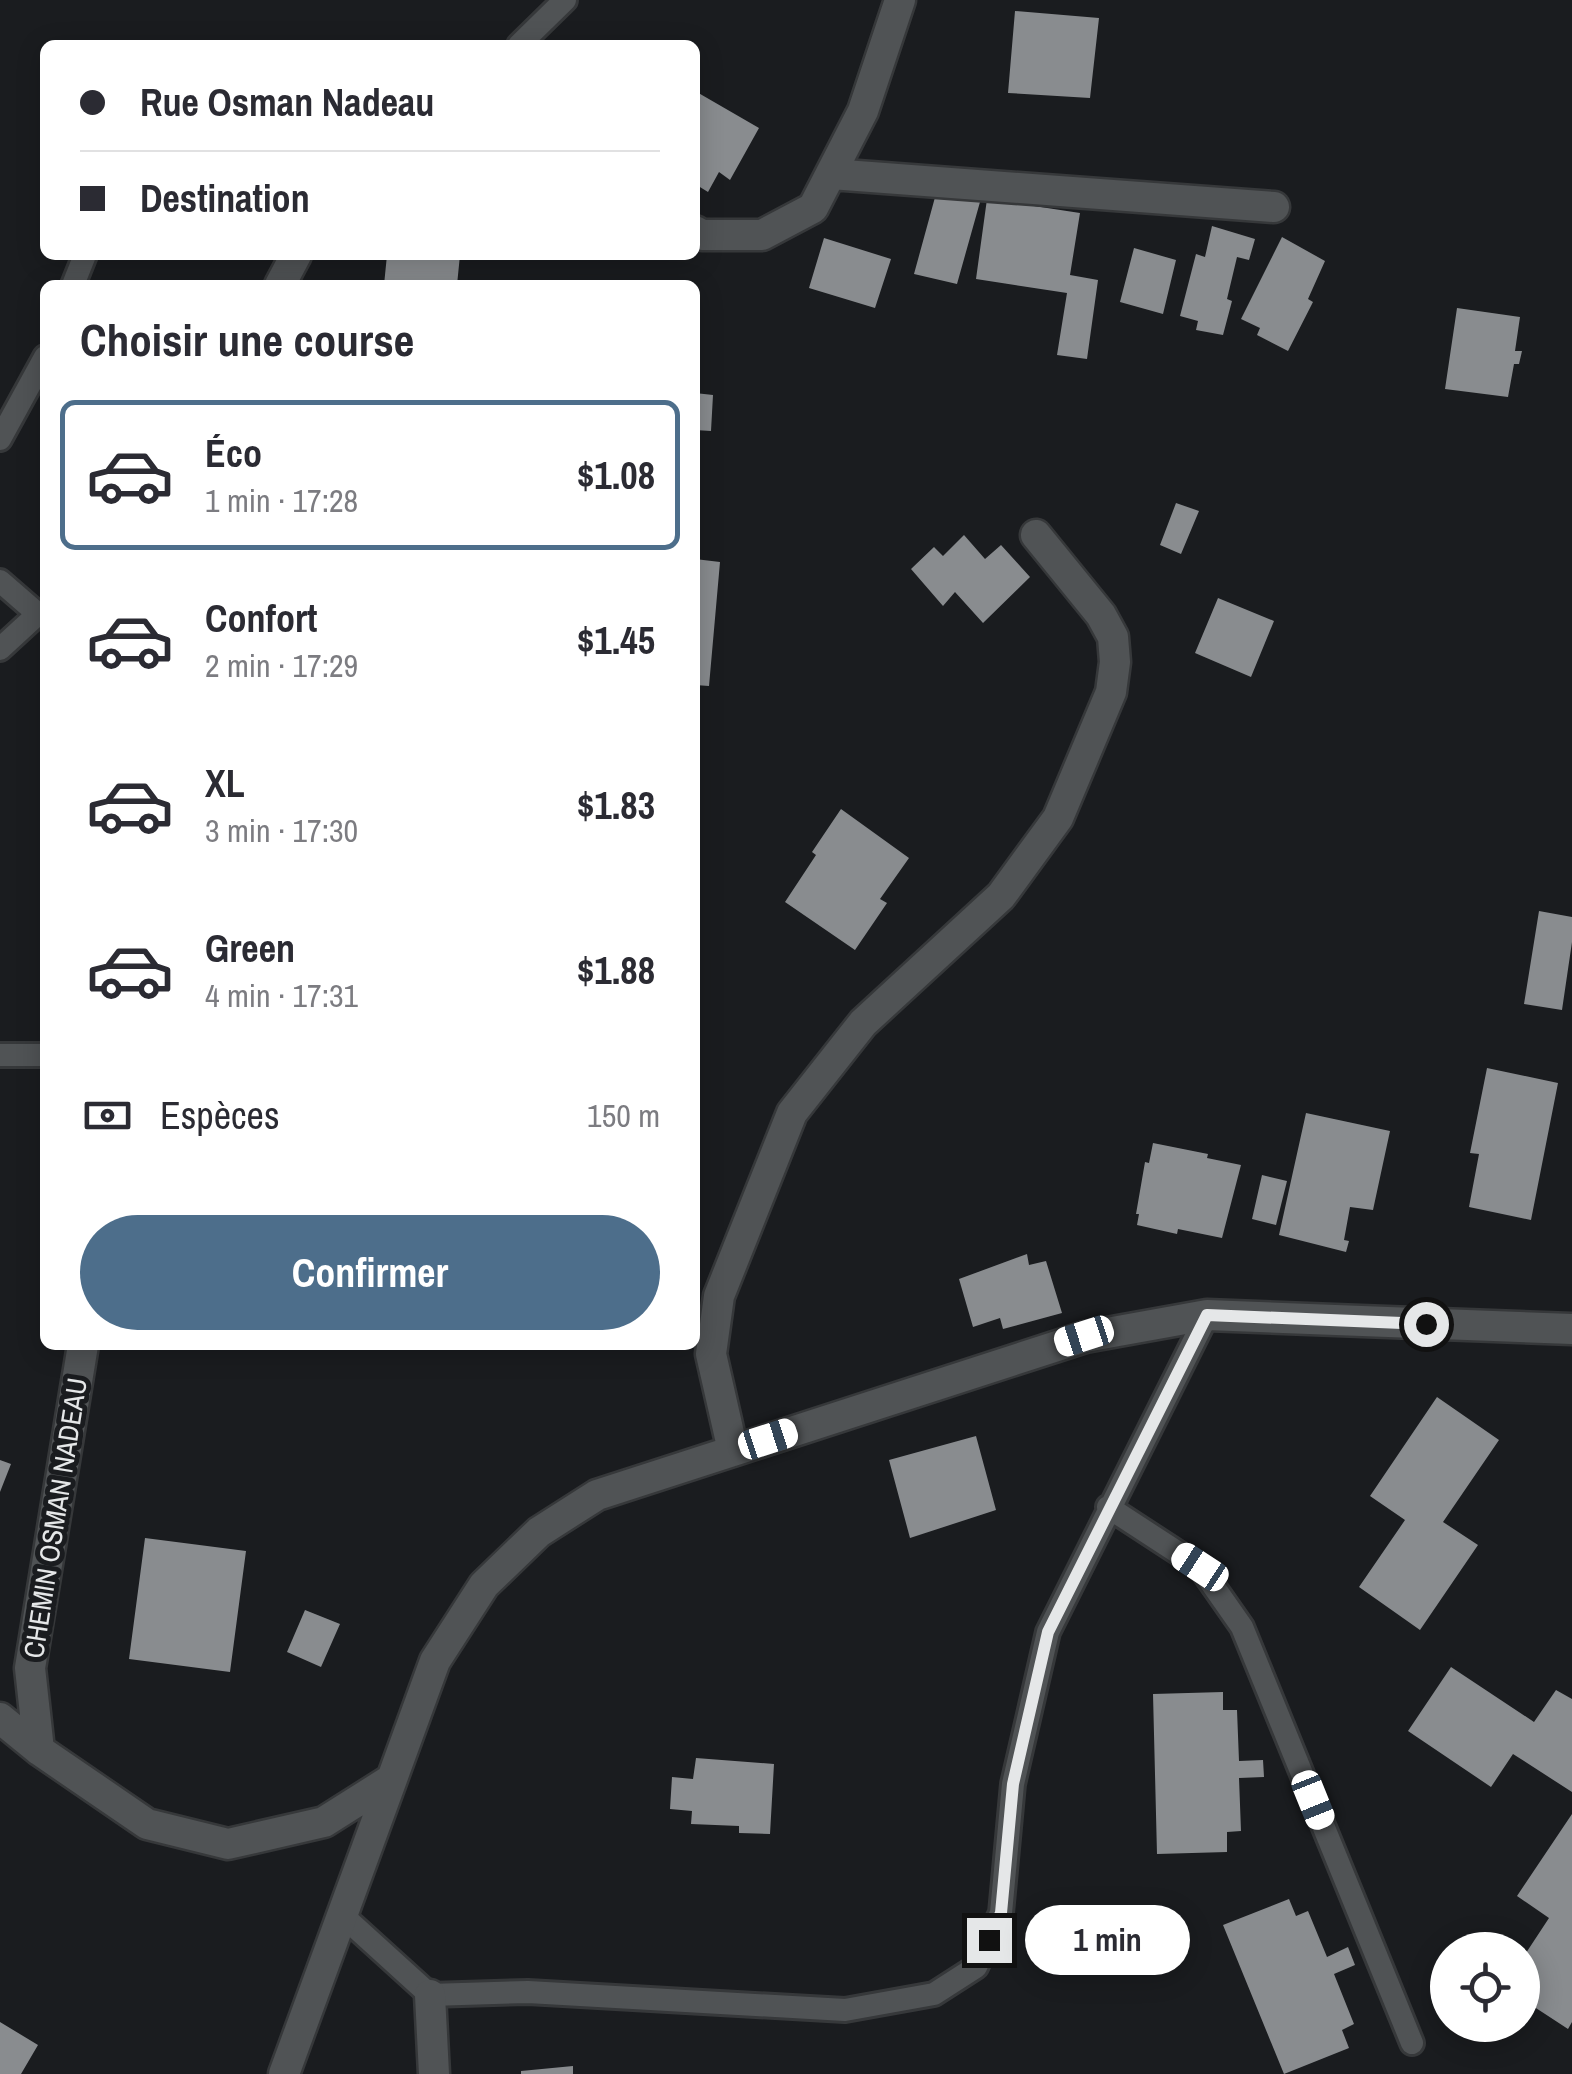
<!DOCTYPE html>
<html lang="fr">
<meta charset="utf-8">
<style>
body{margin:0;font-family:"Archivo Narrow",sans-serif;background:#f2f2f3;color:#2b2b33;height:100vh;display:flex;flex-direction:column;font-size:38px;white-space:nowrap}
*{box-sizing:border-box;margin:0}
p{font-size:32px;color:#7c7c81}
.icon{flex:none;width:55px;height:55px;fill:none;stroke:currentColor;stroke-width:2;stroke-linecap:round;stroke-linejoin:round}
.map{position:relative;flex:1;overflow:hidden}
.panel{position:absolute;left:40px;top:280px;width:660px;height:1070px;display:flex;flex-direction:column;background:#fff;border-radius:15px;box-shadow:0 5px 25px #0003}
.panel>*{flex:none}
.guide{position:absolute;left:40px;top:40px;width:660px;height:220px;border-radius:15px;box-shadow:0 5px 25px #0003;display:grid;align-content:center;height:220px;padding:0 40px;background:#fff}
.fabs{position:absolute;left:1430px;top:1932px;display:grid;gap:20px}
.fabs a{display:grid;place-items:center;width:110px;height:110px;border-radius:50%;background:#fff;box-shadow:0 5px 25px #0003;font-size:50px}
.end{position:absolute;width:45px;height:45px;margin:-22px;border:12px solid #e5e7e8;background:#111;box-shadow:0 0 0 5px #111}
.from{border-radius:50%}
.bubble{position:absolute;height:70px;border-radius:35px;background:#fff;box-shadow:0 5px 25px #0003;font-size:32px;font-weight:700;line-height:70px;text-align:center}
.car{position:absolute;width:30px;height:60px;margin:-30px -15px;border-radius:12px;box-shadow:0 0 8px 2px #0007;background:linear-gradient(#fff 24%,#345 0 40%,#fff 0 76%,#345 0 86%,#fff 0)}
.guide b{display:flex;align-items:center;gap:35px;height:95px;font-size:38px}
.guide b+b{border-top:2px solid #e1e1e2}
.guide i{width:25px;height:25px;background:#2b2b33}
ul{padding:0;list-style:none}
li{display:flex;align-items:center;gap:30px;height:150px;margin:0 20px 15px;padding:0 20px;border:5px solid transparent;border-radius:15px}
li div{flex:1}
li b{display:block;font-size:38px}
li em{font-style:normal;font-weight:700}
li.on{border-color:#4d6e8b}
li>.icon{width:90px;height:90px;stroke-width:1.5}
h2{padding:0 40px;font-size:45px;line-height:120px}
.pay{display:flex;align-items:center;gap:25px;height:110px;padding:0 40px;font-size:38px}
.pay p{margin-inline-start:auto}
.primary-button{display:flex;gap:20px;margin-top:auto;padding:20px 40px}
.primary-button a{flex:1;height:115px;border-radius:60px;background:#4d6e8b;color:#fff;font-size:40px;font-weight:700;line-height:115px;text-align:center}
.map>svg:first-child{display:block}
</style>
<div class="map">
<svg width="1572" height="2074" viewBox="0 0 1572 2074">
<rect width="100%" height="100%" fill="#1a1c1f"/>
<path fill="#898c8f" d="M 1015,11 L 1099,18 L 1090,98 L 1008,93 Z
M 695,91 L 759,128 L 730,180 L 719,172 L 708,192 L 695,184 Z
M 937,190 L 980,202 L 957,284 L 914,274 Z
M 987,199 L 1080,213 L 1070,275 L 1098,280 L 1087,359 L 1057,355 L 1067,293 L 976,279 Z
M 1212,226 L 1255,239 L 1249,260 L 1237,257 L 1227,299 L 1232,301 L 1223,335 L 1196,330 L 1198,321 L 1180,316 L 1196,254 L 1205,257 Z
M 1282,237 L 1325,261 L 1308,299 L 1313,302 L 1288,351 L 1257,335 L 1260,328 L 1241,319 Z
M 824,238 L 891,259 L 875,308 L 809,288 Z
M 1134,248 L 1176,260 L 1163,314 L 1120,302 Z
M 387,255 L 460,255 L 457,285 L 384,285 Z
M 1457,308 L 1520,317 L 1515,351 L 1522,351 L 1519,364 L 1514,364 L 1508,397 L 1445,389 Z
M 695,393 L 713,395 L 711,431 L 695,430 Z
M 1176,503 L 1199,511 L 1181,554 L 1160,545 Z
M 964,535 L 985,559 L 1001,545 L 1030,577 L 983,623 L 955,592 L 943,606 L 911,569 L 934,547 L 943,556 Z
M 695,559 L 720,562 L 709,686 L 695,685 Z
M 1218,598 L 1274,621 L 1251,677 L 1195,653 Z
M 841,809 L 909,858 L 880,899 L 887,903 L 855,950 L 785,902 L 816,855 L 812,852 Z
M 1539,911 L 1572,917 L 1572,942 L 1562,1010 L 1524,1004 Z
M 1487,1068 L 1558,1083 L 1531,1220 L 1469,1207 L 1479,1154 L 1470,1153 Z
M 1306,1113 L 1390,1131 L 1373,1210 L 1350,1207 L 1344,1240 L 1349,1241 L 1346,1252 L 1279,1235 Z
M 1153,1143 L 1208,1154 L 1207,1158 L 1241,1165 L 1222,1238 L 1178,1229 L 1177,1234 L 1137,1225 L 1139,1214 L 1136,1214 L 1145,1162 L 1149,1163 Z
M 1262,1175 L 1287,1181 L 1276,1225 L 1252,1219 Z
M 1027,1254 L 1029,1265 L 1046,1261 L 1062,1313 L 1003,1329 L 1000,1318 L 973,1327 L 959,1279 Z
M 1437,1397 L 1499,1440 L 1443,1522 L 1478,1545 L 1420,1630 L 1359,1587 L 1405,1520 L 1370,1496 Z
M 976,1436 L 996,1510 L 910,1538 L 889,1460 Z
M 0,1460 L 11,1464 L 0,1492 Z
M 145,1538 L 246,1551 L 230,1672 L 129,1659 Z
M 305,1610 L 340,1624 L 321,1667 L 287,1652 Z
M 1451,1667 L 1534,1722 L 1556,1690 L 1572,1699 L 1572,1792 L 1513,1754 L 1491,1787 L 1408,1731 Z
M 1223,1692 L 1223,1710 L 1237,1710 L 1239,1761 L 1263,1760 L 1264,1777 L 1239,1778 L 1241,1831 L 1227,1832 L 1227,1852 L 1157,1854 L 1153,1694 Z
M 696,1758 L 774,1764 L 770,1834 L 739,1833 L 739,1826 L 691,1824 L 692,1811 L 670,1809 L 672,1777 L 693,1779 Z
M 1572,1814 L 1572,2022 L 1568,2029 L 1522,1999 L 1522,1959 L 1549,1918 L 1517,1896 Z
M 1289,1899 L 1296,1916 L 1308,1911 L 1327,1957 L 1348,1947 L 1355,1965 L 1334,1974 L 1354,2024 L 1342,2030 L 1349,2048 L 1284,2074 L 1223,1925 Z
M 0,2022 L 38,2045 L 21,2074 L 0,2074 Z
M 573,2066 L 573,2074 L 521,2074 L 521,2071 Z"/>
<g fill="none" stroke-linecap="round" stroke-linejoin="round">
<defs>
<path id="lane" d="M 519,45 L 565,0
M 73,285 L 85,255
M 0,439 L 45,357
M 0,581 L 38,614 L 45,616
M 0,649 L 38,614
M 0,1055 L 45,1055
M 1108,1507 L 1200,1567 L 1242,1627 L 1412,2043
M 343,1916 L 430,1995 L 528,1992 L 845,2010 L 934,1994 L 976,1967 L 1001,1913 L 1013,1784 L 1048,1632 L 1207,1315"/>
<path id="street" d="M 831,174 L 1274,207
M 695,231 L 702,235 L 762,235 L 813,208 L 863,111 L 900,0
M 280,285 L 296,255
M 733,1451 L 711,1354 L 719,1296 L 792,1113 L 863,1023 L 1001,896 L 1058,818 L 1111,692 L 1115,662 L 1113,637 L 1101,615 L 1036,535
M 0,1718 L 39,1750 L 147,1824 L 228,1844 L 324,1822 L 392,1779 L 435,1661 L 484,1585 L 539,1532 L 597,1495 L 1085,1337 L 1207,1315 L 1572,1329
M 39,1750 L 30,1668 L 83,1345
M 430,1995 L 434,2074
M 284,2074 L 392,1779"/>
</defs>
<use href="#lane" stroke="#36383a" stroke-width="28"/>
<use href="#street" stroke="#36383a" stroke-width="35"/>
<use href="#lane" stroke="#505355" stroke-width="22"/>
<use href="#street" stroke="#505355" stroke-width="30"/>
</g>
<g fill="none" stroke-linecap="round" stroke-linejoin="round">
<path stroke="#e5e7e8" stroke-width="12" d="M 989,1940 L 1001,1913 L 1013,1784 L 1048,1632 L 1207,1315 L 1426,1324"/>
</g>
<g text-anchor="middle" stroke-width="10" stroke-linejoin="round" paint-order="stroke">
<g font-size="28" fill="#e5e7e8" stroke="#1a1c1f">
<text transform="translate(55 1518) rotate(-81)" y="10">CHEMIN OSMAN NADEAU</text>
</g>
</g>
</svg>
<div class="fabs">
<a><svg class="icon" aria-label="locate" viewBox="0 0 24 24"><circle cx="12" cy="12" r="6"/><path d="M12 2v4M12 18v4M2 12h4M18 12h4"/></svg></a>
</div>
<i class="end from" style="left:1426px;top:1324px"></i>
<i class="end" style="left:989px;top:1940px"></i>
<div class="bubble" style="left:1025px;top:1905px;width:165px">1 min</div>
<i class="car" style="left:1084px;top:1336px;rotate:252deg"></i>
<i class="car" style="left:768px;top:1439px;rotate:72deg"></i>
<i class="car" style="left:1200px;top:1567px;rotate:303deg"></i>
<i class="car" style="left:1313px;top:1800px;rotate:158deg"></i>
<div class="guide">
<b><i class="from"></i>Rue Osman Nadeau</b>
<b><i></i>Destination</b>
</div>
<section class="panel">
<h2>Choisir une course</h2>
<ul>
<li class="on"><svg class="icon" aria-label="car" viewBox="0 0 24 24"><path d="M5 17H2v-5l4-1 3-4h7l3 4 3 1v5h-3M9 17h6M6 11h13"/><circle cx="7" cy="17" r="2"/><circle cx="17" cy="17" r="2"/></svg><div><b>Éco</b><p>1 min · 17:28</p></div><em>$1.08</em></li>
<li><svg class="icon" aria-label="car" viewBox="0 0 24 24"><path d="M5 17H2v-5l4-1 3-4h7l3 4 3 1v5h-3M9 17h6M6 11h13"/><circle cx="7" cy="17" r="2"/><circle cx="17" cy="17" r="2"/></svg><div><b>Confort</b><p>2 min · 17:29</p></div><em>$1.45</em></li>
<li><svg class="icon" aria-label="car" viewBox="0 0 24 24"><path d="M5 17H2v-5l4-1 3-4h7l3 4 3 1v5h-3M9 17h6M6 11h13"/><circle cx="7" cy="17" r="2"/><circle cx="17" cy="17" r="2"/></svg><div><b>XL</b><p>3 min · 17:30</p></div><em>$1.83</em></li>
<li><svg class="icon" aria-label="car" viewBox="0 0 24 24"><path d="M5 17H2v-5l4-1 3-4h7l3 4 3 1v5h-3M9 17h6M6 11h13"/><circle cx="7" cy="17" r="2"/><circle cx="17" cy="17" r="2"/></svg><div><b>Green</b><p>4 min · 17:31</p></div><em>$1.88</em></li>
</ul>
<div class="pay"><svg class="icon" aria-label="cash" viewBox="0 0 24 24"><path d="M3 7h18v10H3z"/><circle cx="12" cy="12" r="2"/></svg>Espèces<p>150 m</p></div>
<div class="primary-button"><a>Confirmer</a></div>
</section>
</div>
